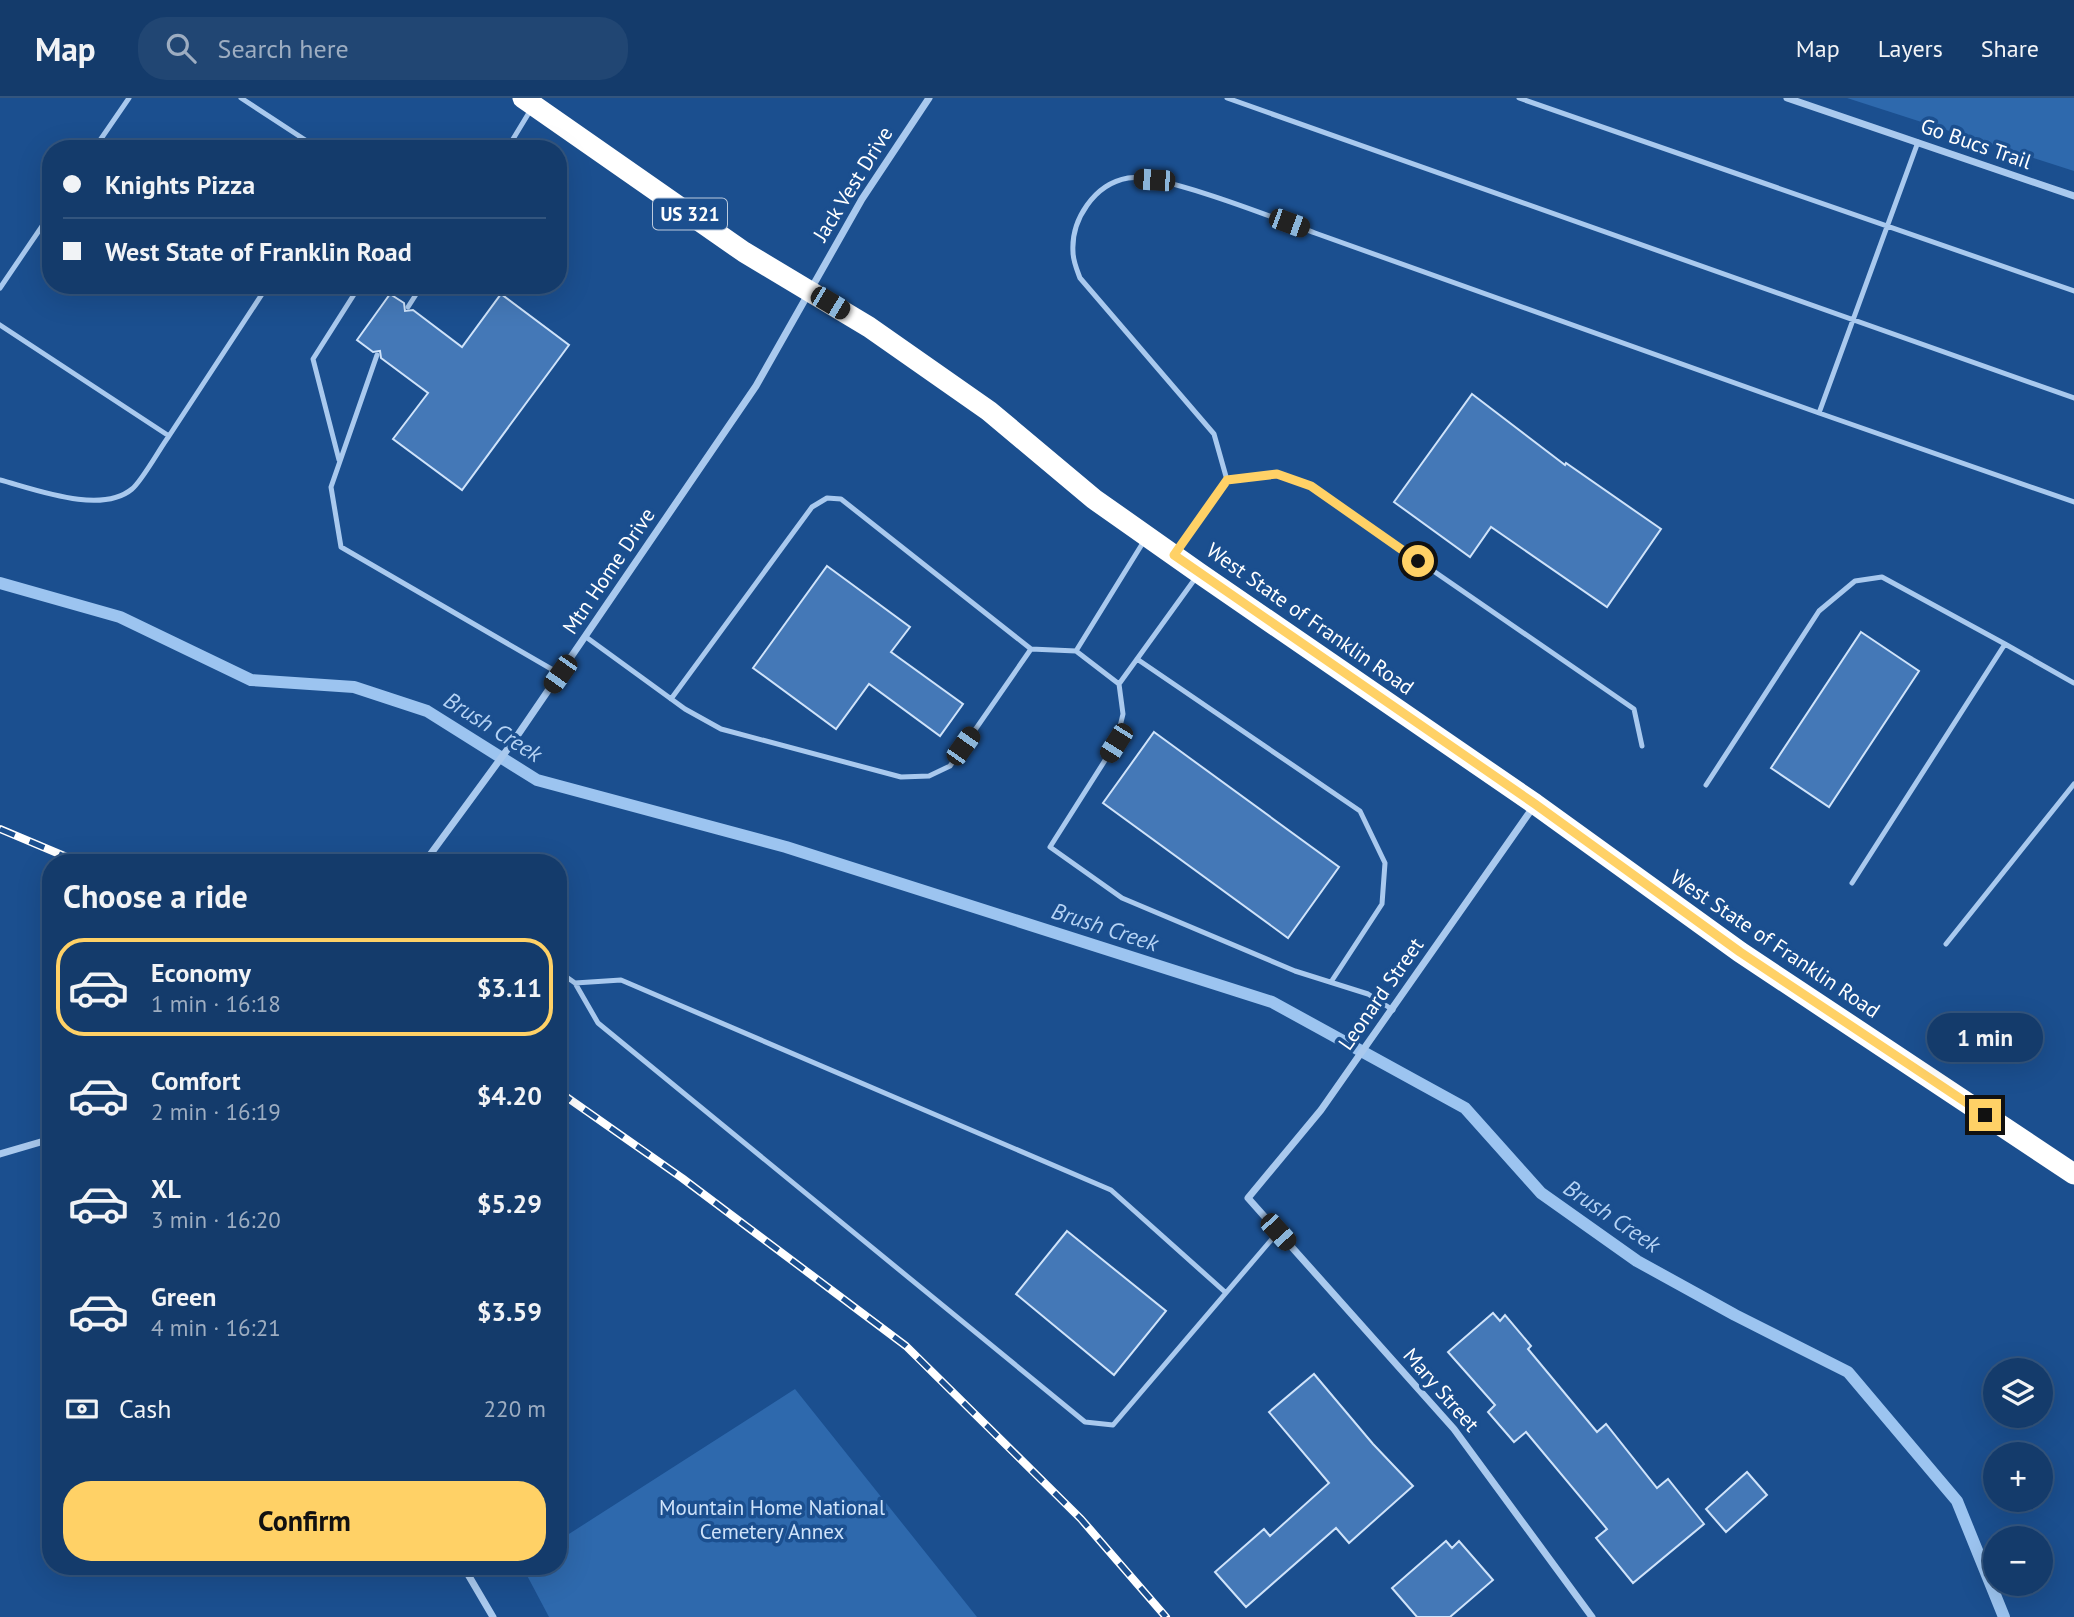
<!DOCTYPE html>
<meta charset="utf-8">
<style>
body{margin:0;font-family:"PT Sans",sans-serif;background:#214673;color:#f1f3f6;height:100vh;display:flex;flex-direction:column;font-size:26px;white-space:nowrap}
*{box-sizing:border-box;margin:0}
p{font-size:23px;color:#9dadc1}
.icon{flex:none;width:38px;height:38px;fill:none;stroke:currentColor;stroke-width:2;stroke-linecap:round;stroke-linejoin:round}
.map{position:relative;flex:1;overflow:hidden}
.details{position:absolute;left:42px;top:756px;width:525px;height:721px;display:flex;flex-direction:column;background:#143b6b;border-radius:28px;box-shadow:0 7px 28px #0002,0 0 0 2px #33557e}
.details>*{flex:none}
.top-card{position:absolute;left:42px;top:42px;width:525px;height:154px;border-radius:28px;box-shadow:0 7px 28px #0002,0 0 0 2px #33557e;display:grid;align-content:center;height:154px;padding:0 21px;background:#143b6b}
.controls{position:absolute;left:1983px;top:1260px;display:grid;gap:14px}
.controls a{display:grid;place-items:center;width:70px;height:70px;border-radius:50%;background:#143b6b;box-shadow:0 7px 28px #0002,0 0 0 2px #33557e;font-size:35px}
.end{position:absolute;width:32px;height:32px;margin:-16px;border:9px solid #ffd166;background:#111;box-shadow:0 0 0 4px #111}
.from{border-radius:50%}
.bubble{position:absolute;height:49px;border-radius:24px;background:#143b6b;box-shadow:0 7px 28px #0002,0 0 0 2px #33557e;font-size:23px;font-weight:700;line-height:49px;text-align:center}
.car{position:absolute;width:21px;height:42px;margin:-21px -10px;border-radius:9px;box-shadow:0 0 5px 2px #0007;background:linear-gradient(#222 24%,#8ab4d8 0 40%,#222 0 76%,#8ab4d8 0 86%,#222 0)}
.top-card b{display:flex;align-items:center;gap:24px;height:66px;font-size:26px}
.top-card b+b{border-top:2px solid #33557e}
.top-card i{width:18px;height:18px;background:#f1f3f6}
ul{padding:0;list-style:none}
li{display:flex;align-items:center;gap:21px;height:98px;margin:0 14px 10px;padding:0 7px;border:4px solid transparent;border-radius:28px}
li div{flex:1}
li b{display:block;font-size:26px}
li em{font-style:normal;font-weight:700}
li.active{border-color:#ffd166}
li>.icon{width:63px;height:63px;stroke-width:1.5}
h2{padding:0 21px;font-size:32px;line-height:84px}
.pay{display:flex;align-items:center;gap:18px;height:77px;padding:0 21px;font-size:26px}
.pay p{margin-inline-start:auto}
.primary-button{display:flex;gap:14px;margin-top:auto;padding:14px 21px}
.primary-button a{flex:1;height:80px;border-radius:28px;background:#ffd166;color:#111;font-size:28px;font-weight:700;line-height:80px;text-align:center}
header{display:flex;align-items:center;gap:42px;box-sizing:border-box;height:98px;padding:0 35px;background:#143b6b;border-bottom:2px solid #33557e}
header strong{font-size:33px}
nav{display:flex;gap:38px;margin-inline-start:auto;font-size:24px}
.search{width:490px;height:63px;background:#214673;display:flex;align-items:center;gap:18px;box-sizing:border-box;padding:0 24px;border-radius:28px;color:#9dadc1;font-size:26px}
.map>svg:first-child{display:block}
</style>
<header>
<strong>Map</strong>
<div class="search"><svg class="icon" aria-label="search" viewBox="0 0 24 24"><circle cx="10" cy="10" r="6"/><path d="M15 15l6 6"/></svg>Search here</div>
<nav><a>Map</a><a>Layers</a><a>Share</a></nav>
</header>
<div class="map">
<svg width="2074" height="1519" viewBox="0 0 2074 1519">
<rect width="100%" height="100%" fill="#1b4f8f"/>
<path fill="#2e69ad" d="M 1847,0 L 2074,0 L 2074,73 Z
M 795,1291 L 977,1519 L 549,1519 L 522,1468 L 558,1468 L 558,1443 Z"/>
<g fill="none" stroke-linecap="round" stroke-linejoin="round">
<path stroke="#9cc4f0" stroke-width="12" d="M 0,485 L 120,519 L 251,582 L 354,589 L 427,613 L 537,682 L 786,749 L 1272,904 L 1465,1010 L 1541,1095 L 1637,1163 L 1735,1217 L 1848,1274 L 1957,1403 L 2004,1519"/>
</g>
<path fill="#4478b7" stroke="#cfe3fa" stroke-width="2" d="M 390,196 L 404,205 L 405,213 L 413,212 L 462,249 L 501,196 L 569,247 L 462,392 L 393,341 L 428,295 L 381,260 L 380,253 L 373,254 L 357,242 Z
M 1472,296 L 1565,367 L 1566,365 L 1661,431 L 1607,509 L 1491,429 L 1470,459 L 1394,404 Z
M 827,468 L 910,529 L 891,554 L 963,606 L 940,638 L 869,586 L 836,631 L 753,570 Z
M 1861,534 L 1919,573 L 1829,709 L 1771,670 Z
M 1154,634 L 1339,769 L 1288,840 L 1103,705 Z
M 1067,1133 L 1166,1213 L 1114,1277 L 1016,1196 Z
M 1493,1215 L 1500,1223 L 1505,1217 L 1531,1248 L 1528,1251 L 1597,1334 L 1606,1326 L 1657,1390 L 1668,1381 L 1704,1426 L 1633,1485 L 1596,1440 L 1607,1431 L 1526,1334 L 1514,1344 L 1488,1314 L 1495,1307 L 1448,1254 Z
M 1314,1276 L 1373,1346 L 1413,1388 L 1349,1445 L 1336,1430 L 1246,1509 L 1215,1474 L 1264,1431 L 1270,1438 L 1329,1385 L 1269,1314 Z
M 1747,1374 L 1767,1397 L 1726,1434 L 1706,1411 Z
M 1446,1443 L 1452,1450 L 1459,1443 L 1493,1482 L 1450,1519 L 1417,1519 L 1392,1490 Z"/>
<g fill="none" stroke-linecap="round" stroke-linejoin="round">
<path stroke="#a9c9ee" stroke-width="5" d="M 241,0 L 319,51
M 1227,0 L 2074,300
M 1519,0 L 2074,193
M 1918,44 L 1819,315 L 2074,404
M 94,51 L 129,0
M 507,51 L 530,13
M 0,190 L 51,115
M 408,209 L 422,187
M 0,227 L 169,338 C 160,350 142,383 132,391 C 101,417 34,391 0,382
M 377,257 L 331,389 L 341,449 L 560,576
M 169,338 L 268,187
M 339,362 L 313,261 L 360,187
M 1227,382 L 1214,336 L 1080,180 C 1077,172 1073,163 1073,154 C 1071,122 1094,86 1128,80 C 1159,74 1280,122 1315,135 C 1483,195 1651,255 1819,315
M 1144,443 L 1076,553 L 1119,586 L 1197,478
M 1176,454 L 1227,382 L 1277,376 L 1310,388 L 1634,611 L 1642,648
M 586,539 L 685,611 L 721,631 L 901,679 L 929,678 L 950,668 L 1031,551
M 2005,546 L 2074,585
M 1137,561 L 1360,713 L 1385,765 L 1382,806 L 1331,884
M 1119,586 L 1123,616 L 1116,645 L 1050,749 L 1122,800 L 1295,873 L 1368,896 L 1393,912
M 671,601 L 812,409 L 827,400 L 841,401 L 1031,551 L 1076,553
M 1706,687 L 1819,513 L 1855,483 L 1882,479 L 2005,546 L 1852,785
M 1946,846 L 2074,686
M 558,873 L 575,885 L 598,925 L 1085,1324 L 1113,1327 L 1278,1134
M 575,885 L 621,882 L 1111,1092 L 1225,1194"/>
<path stroke="#a9c9ee" stroke-width="7" d="M 1787,0 L 2074,98
M 1534,708 L 1321,1012 L 1248,1100 L 1454,1331 L 1592,1519
M 424,765 L 515,641 L 756,288 L 862,101 L 929,0
M 0,1056 L 51,1041
M 463,1468 L 493,1519"/>
<path stroke="#fff" stroke-width="21" d="M 523,0 L 744,154 L 869,229 L 989,313 L 1094,401 L 1199,475 L 1535,706 L 1740,854 L 2074,1076"/>
<defs>
<path id="rail" d="M 0,731 L 81,765
M 558,993 L 682,1080 L 906,1248 L 1081,1421 L 1166,1519"/>
</defs>
<use href="#rail" stroke="#fff" stroke-width="8"/>
<use href="#rail" stroke="#1b4f8f" stroke-width="5" stroke-dasharray="16" stroke-linecap="butt"/>
</g>
<g fill="none" stroke-linecap="round" stroke-linejoin="round">
<path stroke="#ffd166" stroke-width="9" d="M 1418,463 L 1311,388 L 1277,376 L 1227,382 L 1174,457 L 1535,706 L 1740,854 L 1985,1017"/>
</g>
<g text-anchor="middle" stroke-width="7" stroke-linejoin="round" paint-order="stroke">
<rect fill="#1b4f8f" stroke="#bbcadd" stroke-width="2" x="653" y="100.5" width="74" height="31" rx="5"/>
<g font-size="19" font-weight="bold" fill="#fff">
<text x="690" y="123">US 321</text>
</g>
<g font-size="21" fill="#fff" stroke="#1b4f8f">
<text transform="translate(1976 46) rotate(19)" y="7">Go Bucs Trail</text>
<text transform="translate(853 86) rotate(-58)" y="7">Jack Vest Drive</text>
<text transform="translate(609 473) rotate(-56)" y="7">Mtn Home Drive</text>
<text transform="translate(1310 521) rotate(35)" y="7">West State of Franklin Road</text>
<text transform="translate(1775 846) rotate(34)" y="7">West State of Franklin Road</text>
<text transform="translate(1381 896) rotate(-55)" y="7">Leonard Street</text>
<text transform="translate(1441 1292) rotate(49)" y="7">Mary Street</text>
</g>
<g font-size="21" fill="#cfe3fa" stroke="#1b4f8f">
<text x="772" y="1417">Mountain Home National<tspan x="772" dy="24">Cemetery Annex</tspan></text>
</g>
<g font-size="23" font-style="italic" fill="#b5d3f5" stroke="#1b4f8f">
<text transform="translate(493 629) rotate(32)" y="8">Brush Creek</text>
<text transform="translate(1105 829) rotate(18)" y="8">Brush Creek</text>
<text transform="translate(1612 1118) rotate(34)" y="8">Brush Creek</text>
</g>
</g>
</svg>
<div class="controls">
<a><svg class="icon" aria-label="layers" viewBox="0 0 24 24"><path d="M12 4l9 5-9 5-9-5zM3 14l9 5 9-5"/></svg></a>
<a>+</a>
<a>−</a>
</div>
<i class="end from" style="left:1418px;top:463px"></i>
<i class="end" style="left:1985px;top:1017px"></i>
<div class="bubble" style="left:1927px;top:915px;width:116px">1 min</div>
<i class="car" style="left:1154px;top:82px;rotate:274deg"></i>
<i class="car" style="left:1289px;top:125px;rotate:110deg"></i>
<i class="car" style="left:830px;top:205px;rotate:121deg"></i>
<i class="car" style="left:560px;top:576px;rotate:215deg"></i>
<i class="car" style="left:1116px;top:645px;rotate:212deg"></i>
<i class="car" style="left:963px;top:648px;rotate:35deg"></i>
<i class="car" style="left:1278px;top:1134px;rotate:138deg"></i>
<div class="top-card">
<b><i class="from"></i>Knights Pizza</b>
<b><i></i>West State of Franklin Road</b>
</div>
<section class="details">
<h2>Choose a ride</h2>
<ul>
<li class="active"><svg class="icon" aria-label="car" viewBox="0 0 24 24"><path d="M5 17H2v-5l4-1 3-4h7l3 4 3 1v5h-3M9 17h6M6 11h13"/><circle cx="7" cy="17" r="2"/><circle cx="17" cy="17" r="2"/></svg><div><b>Economy</b><p>1 min · 16:18</p></div><em>$3.11</em></li>
<li><svg class="icon" aria-label="car" viewBox="0 0 24 24"><path d="M5 17H2v-5l4-1 3-4h7l3 4 3 1v5h-3M9 17h6M6 11h13"/><circle cx="7" cy="17" r="2"/><circle cx="17" cy="17" r="2"/></svg><div><b>Comfort</b><p>2 min · 16:19</p></div><em>$4.20</em></li>
<li><svg class="icon" aria-label="car" viewBox="0 0 24 24"><path d="M5 17H2v-5l4-1 3-4h7l3 4 3 1v5h-3M9 17h6M6 11h13"/><circle cx="7" cy="17" r="2"/><circle cx="17" cy="17" r="2"/></svg><div><b>XL</b><p>3 min · 16:20</p></div><em>$5.29</em></li>
<li><svg class="icon" aria-label="car" viewBox="0 0 24 24"><path d="M5 17H2v-5l4-1 3-4h7l3 4 3 1v5h-3M9 17h6M6 11h13"/><circle cx="7" cy="17" r="2"/><circle cx="17" cy="17" r="2"/></svg><div><b>Green</b><p>4 min · 16:21</p></div><em>$3.59</em></li>
</ul>
<div class="pay"><svg class="icon" aria-label="cash" viewBox="0 0 24 24"><path d="M3 7h18v10H3z"/><circle cx="12" cy="12" r="2"/></svg>Cash<p>220 m</p></div>
<div class="primary-button"><a>Confirm</a></div>
</section>
</div>
